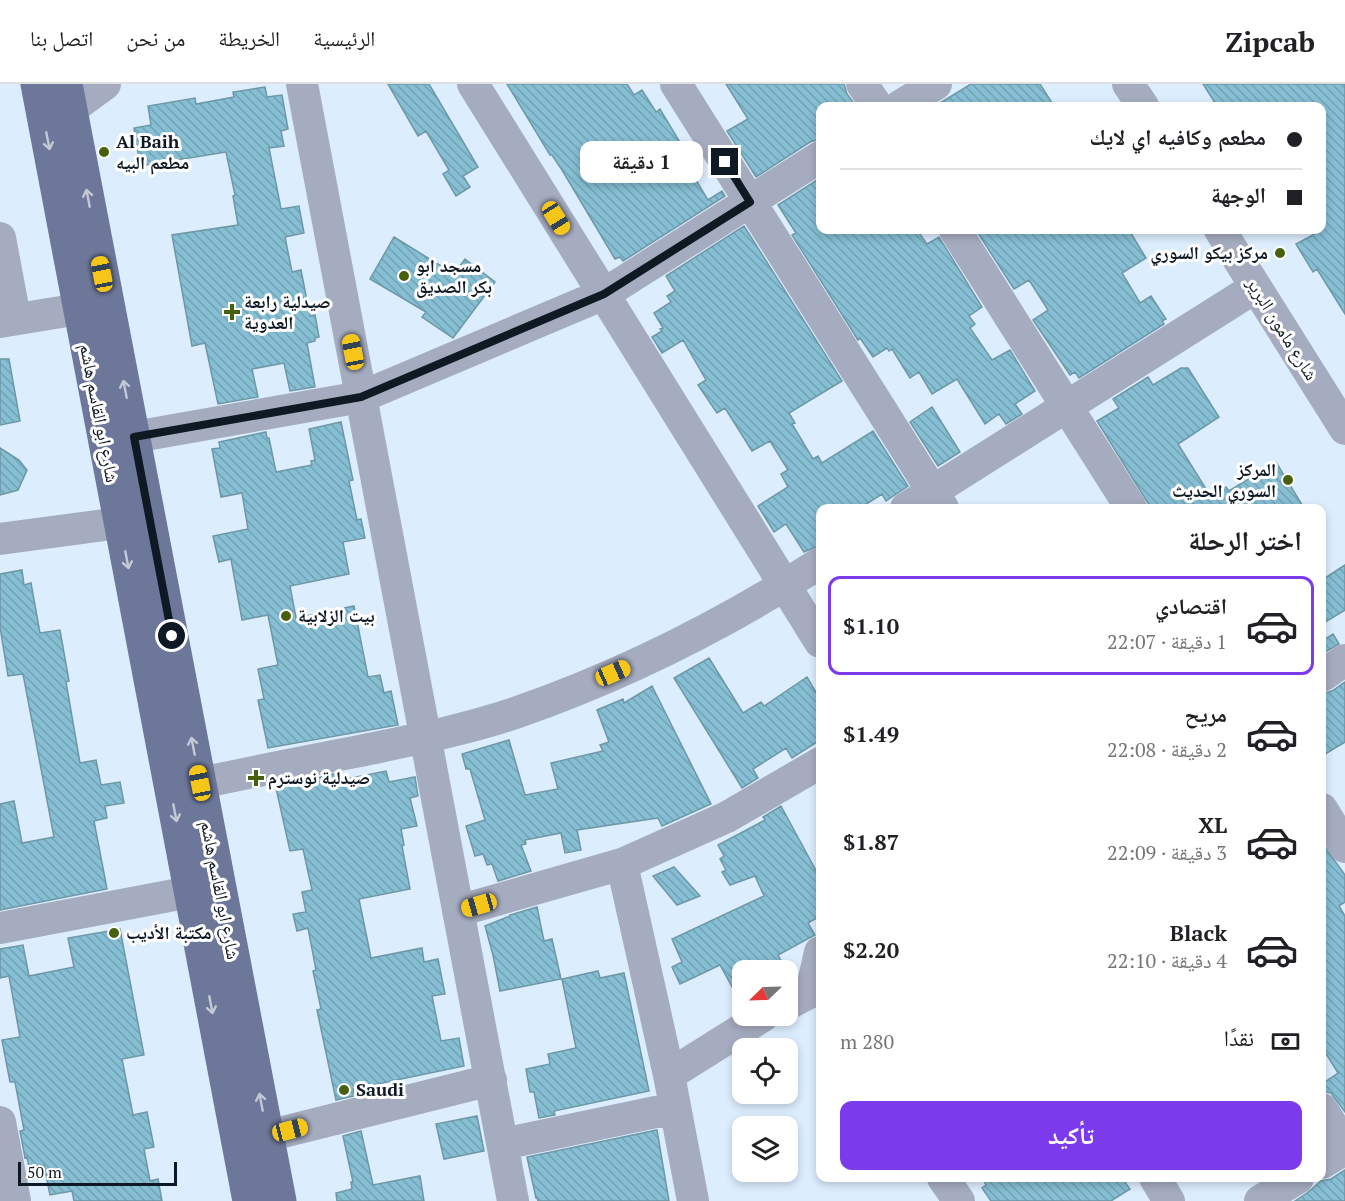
<!DOCTYPE html>
<html lang="ar">
<meta charset="utf-8">
<style>
body{margin:0;font-family:"PT Serif","Noto Naskh Arabic",serif;background:#f6f6f6;color:#202124;direction:rtl;height:100vh;display:flex;flex-direction:column;font-size:22px;white-space:nowrap}
*{box-sizing:border-box;margin:0}
p{font-size:20px;color:#757577}
.icon{flex:none;width:33px;height:33px;fill:none;stroke:currentColor;stroke-width:2;stroke-linecap:round;stroke-linejoin:round}
.map{position:relative;flex:1;overflow:hidden;direction:ltr}
.drawer{position:absolute;left:816px;top:420px;width:510px;height:678px;display:flex;flex-direction:column;background:#fff;border-radius:12px;box-shadow:0 3px 9px #0003;direction:rtl}
.drawer>*{flex:none}
.top-card{position:absolute;left:816px;top:18px;width:510px;height:132px;border-radius:12px;box-shadow:0 3px 9px #0003;direction:rtl;display:grid;align-content:center;height:132px;padding:0 24px;background:#fff}
.needle{width:39px;rotate:247deg}
.controls{position:absolute;left:732px;top:876px;display:grid;gap:12px}
.controls a{display:grid;place-items:center;width:66px;height:66px;border-radius:12px;background:#fff;box-shadow:0 3px 9px #0003;font-size:30px}
.scale{position:absolute;left:18px;bottom:15px;width:159px;box-sizing:border-box;padding-left:6px;border:3px solid #0e1923;border-top:0;font-size:16px;line-height:21px;white-space:nowrap;color:#0e1923;-webkit-text-stroke:4px #fff;paint-order:stroke}
.end{position:absolute;width:27px;height:27px;margin:-14px;border:8px solid #0e1923;background:#fff;box-shadow:0 0 0 3px #fff}
.from{border-radius:50%}
.bubble{position:absolute;height:42px;border-radius:12px;background:#fff;box-shadow:0 3px 9px #0003;font-size:20px;font-weight:800;line-height:42px;text-align:center;direction:rtl}
.car{position:absolute;width:18px;height:36px;margin:-18px -9px;border-radius:8px;box-shadow:0 0 4px 2px #0007;background:linear-gradient(#f5c518 24%,#345 0 40%,#f5c518 0 76%,#345 0 86%,#f5c518 0)}
.top-card b{display:flex;align-items:center;gap:21px;height:57px;font-size:22px}
.top-card b+b{border-top:2px solid #e0e0e0}
.top-card i{width:15px;height:15px;background:#202124}
ul{padding:0;list-style:none}
li{display:flex;align-items:center;gap:18px;height:99px;margin:0 12px 9px;padding:0 12px;border:3px solid transparent;border-radius:12px}
li div{flex:1}
li b{display:block;font-size:22px}
li em{font-style:normal;font-weight:800}
li.selected{border-color:#7c3aed}
li>.icon{width:54px;height:54px;stroke-width:1.5}
h2{padding:0 24px;font-size:27px;line-height:72px}
.pay{display:flex;align-items:center;gap:15px;height:66px;padding:0 24px;font-size:22px}
.pay p{margin-inline-start:auto}
.action{display:flex;gap:12px;margin-top:auto;padding:12px 24px}
.action a{flex:1;height:69px;border-radius:12px;background:#7c3aed;color:#fff;font-size:24px;font-weight:800;line-height:69px;text-align:center}
header{display:flex;align-items:center;gap:36px;box-sizing:border-box;height:84px;padding:0 30px;background:#fff;border-bottom:2px solid #e0e0e0}
header strong{font-size:28px}
nav{display:flex;gap:33px;margin-inline-start:auto;font-size:21px}
.map>svg:first-child{display:block}
</style>
<header>
<strong>Zipcab</strong>
<nav><a>الرئيسية</a><a>الخريطة</a><a>من نحن</a><a>اتصل بنا</a></nav>
</header>
<div class="map">
<svg width="1345" height="1117" viewBox="0 0 1345 1117">
<defs>
<pattern id="building-back-hatch" width="6" height="6" patternUnits="userSpaceOnUse" patternTransform="scale(1.5)"><rect width="6" height="6" fill="#86bed3"/><path d="M-1 5l2 2M0 0l6 6M5-1l2 2" fill="none" stroke="#72a3b5"/></pattern>
</defs>
<rect width="100%" height="100%" fill="#dcedfe"/>
<path fill="url(#building-back-hatch)" stroke="#6e97a6" stroke-width="1.5" d="M 388,0 L 429,0 L 478,83 L 463,92 L 470,103 L 456,112 L 443,90 L 449,86 L 426,47 L 418,52 Z
M 507,0 L 627,0 L 634,11 L 642,6 L 656,28 L 660,25 L 693,80 L 688,83 L 708,116 L 722,107 L 725,112 L 623,177 L 620,173 L 615,175 L 562,86 L 552,71 L 550,71 Z
M 726,0 L 844,0 L 847,10 L 856,22 L 820,22 L 820,55 L 810,58 L 756,93 L 727,47 L 748,35 Z
M 971,0 L 1040,0 L 1054,22 L 935,22 Z
M 1203,0 L 1345,0 L 1345,230 L 1317,185 L 1313,188 L 1296,160 L 1322,146 L 1322,22 L 1217,22 Z
M 265,3 L 267,13 L 282,11 L 288,45 L 281,47 L 284,62 L 269,64 L 281,125 L 299,122 L 304,149 L 285,153 L 292,188 L 301,186 L 310,232 L 315,231 L 319,253 L 315,254 L 315,257 L 307,259 L 315,303 L 290,307 L 284,279 L 252,285 L 258,313 L 218,320 L 205,259 L 192,262 L 172,151 L 238,141 L 233,112 L 235,111 L 226,68 L 140,82 L 134,44 L 151,41 L 148,22 L 195,14 L 196,20 L 234,13 L 233,8 Z
M 820,94 L 820,146 L 917,146 L 927,160 L 939,153 L 982,223 L 969,232 L 975,240 L 970,244 L 992,276 L 1010,266 L 1035,307 L 1015,320 L 1022,330 L 1006,340 L 999,330 L 985,340 L 957,295 L 932,310 L 919,288 L 910,294 L 892,265 L 889,267 L 887,264 L 873,273 L 860,254 L 858,256 L 792,151 L 796,149 L 778,121 Z
M 744,142 L 842,297 L 789,329 L 795,339 L 792,340 L 813,375 L 818,372 L 822,379 L 873,347 L 908,402 L 886,417 L 882,410 L 860,424 L 820,424 L 820,461 L 804,468 L 786,440 L 774,448 L 758,422 L 788,403 L 781,390 L 788,386 L 770,357 L 752,367 L 725,324 L 717,329 L 698,301 L 706,296 L 683,256 L 662,269 L 652,253 L 662,247 L 660,245 L 663,244 L 654,229 L 671,218 L 667,212 L 675,207 L 666,192 Z
M 976,146 L 1129,146 L 1146,174 L 1122,189 L 1140,219 L 1151,212 L 1166,235 L 1162,237 L 1164,240 L 1079,294 L 1075,288 L 1070,291 L 1033,236 L 1048,226 L 1029,196 L 1014,205 Z
M 394,153 L 454,190 L 465,175 L 495,198 L 453,254 L 422,233 L 426,228 L 370,195 Z
M 0,275 L 9,275 L 20,337 L 0,341 Z
M 1181,284 L 1188,284 L 1219,333 L 1178,360 L 1211,413 L 1226,403 L 1229,407 L 1276,378 L 1304,424 L 1151,424 L 1097,337 L 1119,324 L 1113,315 L 1148,293 L 1153,301 Z
M 932,323 L 960,368 L 938,382 L 910,338 Z
M 341,338 L 353,396 L 349,397 L 357,436 L 361,435 L 365,454 L 343,458 L 349,490 L 290,502 L 296,534 L 354,522 L 368,593 L 380,591 L 384,609 L 391,607 L 398,641 L 268,664 L 258,616 L 264,615 L 258,585 L 278,581 L 268,531 L 242,536 L 231,475 L 219,478 L 213,452 L 248,445 L 242,409 L 221,413 L 212,365 L 220,364 L 219,358 L 266,348 L 267,354 L 269,354 L 276,388 L 312,381 L 311,377 L 315,376 L 309,345 Z
M 0,364 L 19,376 L 27,386 L 18,406 L 0,411 Z
M 1345,481 L 1345,526 L 1322,540 L 1322,496 Z
M 22,486 L 24,501 L 31,499 L 40,549 L 60,546 L 69,597 L 66,598 L 80,679 L 96,676 L 101,701 L 120,698 L 124,719 L 105,722 L 107,734 L 94,737 L 107,805 L 0,826 L 0,720 L 14,717 L 22,759 L 54,753 L 23,590 L 8,592 L 0,543 L 0,490 Z
M 1333,550 L 1339,560 L 1322,570 L 1322,557 Z
M 709,574 L 743,629 L 761,618 L 764,622 L 807,593 L 820,615 L 820,656 L 792,674 L 786,664 L 753,685 L 758,694 L 742,704 L 674,594 Z
M 1345,598 L 1345,658 L 1322,672 L 1322,610 L 1332,607 Z
M 652,602 L 711,720 L 662,742 L 658,734 L 577,746 L 581,766 L 565,769 L 561,749 L 525,756 L 526,760 L 521,761 L 531,787 L 498,797 L 492,780 L 487,781 L 483,770 L 475,772 L 466,742 L 485,736 L 470,685 L 466,685 L 462,670 L 509,656 L 525,711 L 558,705 L 551,679 L 603,667 L 600,661 L 609,658 L 597,626 L 623,615 L 624,619 Z
M 386,687 L 389,698 L 415,693 L 418,712 L 410,714 L 417,742 L 401,745 L 404,761 L 402,762 L 410,805 L 359,815 L 371,874 L 422,864 L 424,878 L 438,875 L 445,910 L 432,912 L 441,957 L 459,954 L 464,982 L 353,1005 L 354,1012 L 336,1016 L 317,926 L 321,925 L 313,887 L 316,886 L 308,844 L 297,847 L 293,830 L 306,828 L 302,808 L 312,806 L 303,765 L 290,767 L 276,704 L 334,690 L 336,697 Z
M 781,722 L 820,794 L 820,832 L 808,839 L 815,851 L 778,871 L 786,886 L 742,886 L 742,921 L 720,881 L 680,900 L 672,883 L 682,878 L 672,855 L 764,812 L 755,792 L 730,801 L 722,788 L 726,786 L 720,775 L 724,772 L 718,761 L 765,736 L 763,733 Z
M 1322,759 L 1345,791 L 1345,818 L 1339,822 L 1345,832 L 1345,1028 L 1331,1009 L 1322,1007 L 1322,1000 L 1338,989 L 1322,963 Z
M 674,783 L 700,812 L 677,821 L 653,792 Z
M 537,823 L 544,857 L 552,855 L 561,895 L 500,907 L 493,871 L 485,842 L 510,832 L 510,831 Z
M 120,845 L 144,971 L 122,975 L 133,1031 L 147,1028 L 154,1063 L 144,1065 L 150,1097 L 158,1095 L 162,1117 L 74,1117 L 72,1107 L 50,1111 L 44,1081 L 29,1083 L 27,1073 L 25,1074 L 20,1047 L 24,1046 L 15,998 L 10,998 L 2,956 L 20,953 L 9,892 L 0,894 L 0,865 L 23,861 L 29,892 L 74,883 L 68,854 Z
M 598,887 L 600,894 L 624,889 L 649,1007 L 554,1027 L 555,1031 L 539,1034 L 534,1008 L 530,1008 L 526,985 L 550,980 L 548,970 L 576,964 L 562,895 Z
M 477,1032 L 484,1067 L 444,1075 L 436,1040 Z
M 657,1046 L 669,1117 L 538,1117 L 537,1114 L 536,1114 L 527,1073 Z
M 361,1047 L 373,1101 L 420,1092 L 424,1117 L 337,1117 L 336,1109 L 352,1105 L 351,1098 L 353,1098 L 343,1052 Z
M 1345,1086 L 1345,1117 L 1295,1117 L 1307,1109 L 1321,1097 L 1331,1095 Z
M 982,1094 L 1122,1094 L 1130,1105 L 1111,1117 L 991,1117 L 982,1104 L 986,1101 Z"/>
<g fill="none" stroke-linecap="round" stroke-linejoin="round">
<path stroke="#a5acbf" stroke-width="32" d="M 302,0 L 513,1117
M 473,0 L 820,558
M 676,0 L 943,424
M 862,0 L 877,22
M 1128,0 L 1143,22
M 900,22 L 936,0
M 71,25 L 105,0
M 955,146 L 1131,424
M 1220,146 L 1345,345
M 0,154 L 15,234
M 0,238 L 79,225
M 134,353 L 361,313 L 604,210 L 820,73
M 906,424 L 1256,203
M 0,455 L 120,439
M 1322,592 L 1345,576
M 200,699 C 253,688 307,677 360,667 C 412,656 465,646 515,629 C 622,592 725,540 820,479
M 1322,725 L 1345,763
M 622,780 L 669,991 L 693,1117
M 458,827 L 622,780 L 727,733 L 820,679
M 0,844 L 190,808
M 788,920 L 811,908 L 820,868
M 669,991 L 763,932
M 1322,1025 L 1345,1062
M 0,1038 L 15,1117
M 267,1052 L 491,996
M 503,1060 L 675,1024
M 1322,1079 L 1345,1065
M 943,1094 L 959,1117
M 1155,1094 L 1169,1117
M 1260,1117 L 1298,1094"/>
<path stroke="#6c7799" stroke-width="33" d="M 37,0 L 249,1117
M 66,0 L 280,1117"/>
</g>
<defs><path id="oneway-shaft" d="M-6 0H5M1.5-3L5.5 0L1.5 3" fill="none" stroke-width="1.6" stroke-linecap="round" stroke-linejoin="round" transform="scale(1.5)"/></defs>
<g stroke="#c4c9d6">
<use href="#oneway-shaft" transform="translate(48 57) rotate(79)"/>
<use href="#oneway-shaft" transform="translate(88 114) rotate(-101)"/>
<use href="#oneway-shaft" transform="translate(125 305) rotate(-101)"/>
<use href="#oneway-shaft" transform="translate(127 476) rotate(79)"/>
<use href="#oneway-shaft" transform="translate(193 662) rotate(-101)"/>
<use href="#oneway-shaft" transform="translate(175 729) rotate(79)"/>
<use href="#oneway-shaft" transform="translate(211 921) rotate(79)"/>
<use href="#oneway-shaft" transform="translate(261 1018) rotate(-101)"/>
</g>
<g fill="none" stroke-linecap="round" stroke-linejoin="round">
<path stroke="#0e1923" stroke-width="8" d="M 172,552 L 134,353 L 361,313 L 604,210 L 750,118 L 725,78"/>
</g>
<g fill="#47600d" stroke="#fff" stroke-width="2">
<circle cx="104" cy="68" r="6"/>
<circle cx="1280" cy="169" r="6"/>
<circle cx="404" cy="192" r="6"/>
<path d="M229 219h6v6h6v6h-6v6h-6v-6h-6v-6h6z"/>
<circle cx="1288" cy="396" r="6"/>
<circle cx="286" cy="532" r="6"/>
<path d="M253 685h6v6h6v6h-6v6h-6v-6h-6v-6h6z"/>
<circle cx="114" cy="849" r="6"/>
<circle cx="344" cy="1006" r="6"/>
</g>
<g text-anchor="middle" stroke-width="6" stroke-linejoin="round" paint-order="stroke">
<g font-size="18" font-weight="bold" fill="#0e1923" stroke="#fff" text-anchor="start">
<text x="116" y="64">Al Baih<tspan x="116" dy="21">مطعم البيه</tspan></text>
<text x="1268" y="175" text-anchor="end">مركز بيكو السوري</text>
<text x="416" y="188">مسجد ابو<tspan x="416" dy="21">بكر الصديق</tspan></text>
<text x="244" y="224">صيدلية رابعة<tspan x="244" dy="21">العدوية</tspan></text>
<text x="1276" y="392" text-anchor="end">المركز<tspan x="1276" dy="21">السوري الحديث</tspan></text>
<text x="298" y="538">بيت الزلابية</text>
<text x="268" y="700">صيدلية نوسترم</text>
<text x="126" y="855">مكتبة الأديب</text>
<text x="356" y="1012">Saudi</text>
</g>
<g font-size="18" fill="#0e1923" stroke="#fff">
<text transform="translate(1282 245) rotate(58)" y="6">شارع مامون البرير</text>
<text transform="translate(99 329) rotate(79)" y="6">شارع ابو القاسم هاشم</text>
<text transform="translate(220 806) rotate(79)" y="6">شارع ابو القاسم هاشم</text>
</g>
</g>
</svg>
<div class="controls">
<a><svg class="needle" viewBox="-14 -14 28 28"><path d="M0-13l5 13h-10z" fill="#e53935"/><path d="M0 13l5-13h-10z" fill="#757577"/></svg></a>
<a><svg class="icon" aria-label="locate" viewBox="0 0 24 24"><circle cx="12" cy="12" r="6"/><path d="M12 2v4M12 18v4M2 12h4M18 12h4"/></svg></a>
<a><svg class="icon" aria-label="layers" viewBox="0 0 24 24"><path d="M12 4l9 5-9 5-9-5zM3 14l9 5 9-5"/></svg></a>
</div>
<div class="scale">50 m</div>
<i class="end from" style="left:172px;top:552px"></i>
<i class="end" style="left:725px;top:78px"></i>
<div class="bubble" style="left:580px;top:57px;width:123px">1 دقيقة</div>
<i class="car" style="left:556px;top:134px;rotate:148deg"></i>
<i class="car" style="left:102px;top:190px;rotate:349deg"></i>
<i class="car" style="left:353px;top:268px;rotate:349deg"></i>
<i class="car" style="left:613px;top:589px;rotate:66deg"></i>
<i class="car" style="left:200px;top:699px;rotate:349deg"></i>
<i class="car" style="left:479px;top:821px;rotate:254deg"></i>
<i class="car" style="left:290px;top:1046px;rotate:76deg"></i>
<div class="top-card">
<b><i class="from"></i>مطعم وكافيه اي لايك</b>
<b><i></i>الوجهة</b>
</div>
<section class="drawer">
<h2>اختر الرحلة</h2>
<ul>
<li class="selected"><svg class="icon" aria-label="car" viewBox="0 0 24 24"><path d="M5 17H2v-5l4-1 3-4h7l3 4 3 1v5h-3M9 17h6M6 11h13"/><circle cx="7" cy="17" r="2"/><circle cx="17" cy="17" r="2"/></svg><div><b>اقتصادي</b><p>1 دقيقة · 22:07</p></div><em>$1.10</em></li>
<li><svg class="icon" aria-label="car" viewBox="0 0 24 24"><path d="M5 17H2v-5l4-1 3-4h7l3 4 3 1v5h-3M9 17h6M6 11h13"/><circle cx="7" cy="17" r="2"/><circle cx="17" cy="17" r="2"/></svg><div><b>مريح</b><p>2 دقيقة · 22:08</p></div><em>$1.49</em></li>
<li><svg class="icon" aria-label="car" viewBox="0 0 24 24"><path d="M5 17H2v-5l4-1 3-4h7l3 4 3 1v5h-3M9 17h6M6 11h13"/><circle cx="7" cy="17" r="2"/><circle cx="17" cy="17" r="2"/></svg><div><b>XL</b><p>3 دقيقة · 22:09</p></div><em>$1.87</em></li>
<li><svg class="icon" aria-label="car" viewBox="0 0 24 24"><path d="M5 17H2v-5l4-1 3-4h7l3 4 3 1v5h-3M9 17h6M6 11h13"/><circle cx="7" cy="17" r="2"/><circle cx="17" cy="17" r="2"/></svg><div><b>Black</b><p>4 دقيقة · 22:10</p></div><em>$2.20</em></li>
</ul>
<div class="pay"><svg class="icon" aria-label="cash" viewBox="0 0 24 24"><path d="M3 7h18v10H3z"/><circle cx="12" cy="12" r="2"/></svg>نقدًا<p>280 m</p></div>
<div class="action"><a>تأكيد</a></div>
</section>
</div>
